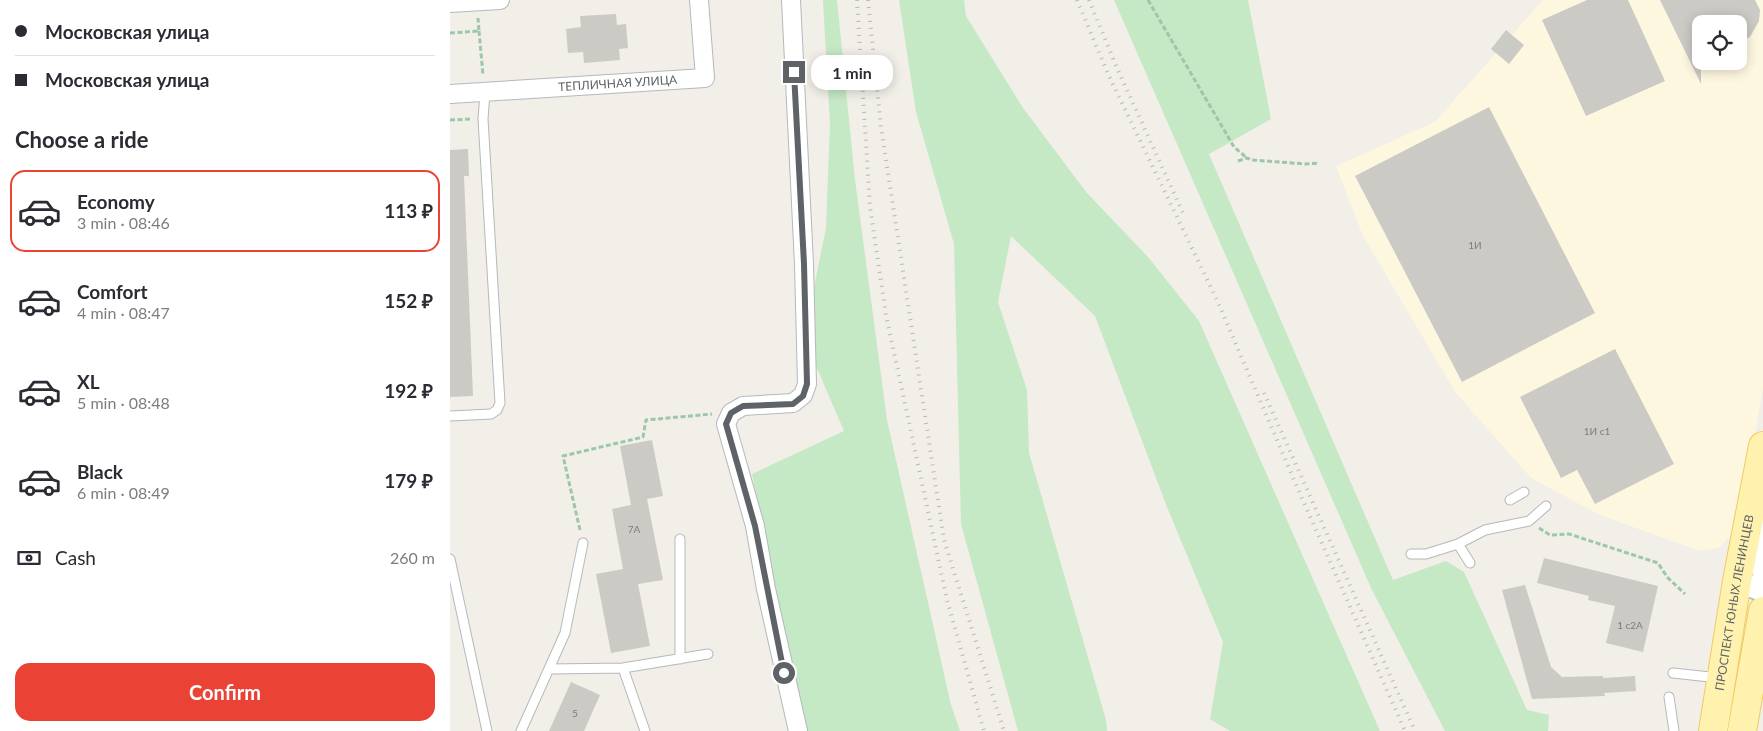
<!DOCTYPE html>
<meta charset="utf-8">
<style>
body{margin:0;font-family:Lato,sans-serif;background:#f2f2f3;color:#2b2b33;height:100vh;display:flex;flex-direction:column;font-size:19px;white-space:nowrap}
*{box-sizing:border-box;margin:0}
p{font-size:16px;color:#7c7c81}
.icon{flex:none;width:28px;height:28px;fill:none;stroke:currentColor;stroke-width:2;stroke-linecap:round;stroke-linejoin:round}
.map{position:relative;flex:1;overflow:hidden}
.side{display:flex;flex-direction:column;background:#fff;width:450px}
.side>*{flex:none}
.top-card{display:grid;align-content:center;height:110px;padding:0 15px;background:#fff}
.fabs{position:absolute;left:1242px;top:15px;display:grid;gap:10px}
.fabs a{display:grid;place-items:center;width:55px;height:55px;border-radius:10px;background:#fff;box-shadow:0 2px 12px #0003;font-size:25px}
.end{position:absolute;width:22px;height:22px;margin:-11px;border:6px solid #5f6368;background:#fff;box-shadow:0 0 0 2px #fff}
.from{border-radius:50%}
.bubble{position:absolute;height:35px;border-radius:15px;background:#fff;box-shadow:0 2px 12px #0003;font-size:16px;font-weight:700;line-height:35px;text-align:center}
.top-card b{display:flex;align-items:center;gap:18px;height:48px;font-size:19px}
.top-card b+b{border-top:1px solid #e1e1e2}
.top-card i{width:12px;height:12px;background:#2b2b33}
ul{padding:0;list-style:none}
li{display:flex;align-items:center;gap:15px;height:82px;margin:0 10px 8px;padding:0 5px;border:2px solid transparent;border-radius:15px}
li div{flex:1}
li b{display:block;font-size:19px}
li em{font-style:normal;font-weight:700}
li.on{border-color:#ea4335}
li>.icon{width:45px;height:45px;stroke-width:1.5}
h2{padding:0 15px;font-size:22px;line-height:60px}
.pay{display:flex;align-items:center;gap:12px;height:55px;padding:0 15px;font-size:19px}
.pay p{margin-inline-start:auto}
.action{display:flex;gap:10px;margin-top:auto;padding:10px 15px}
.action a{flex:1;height:58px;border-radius:15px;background:#ea4335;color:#fff;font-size:20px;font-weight:700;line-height:58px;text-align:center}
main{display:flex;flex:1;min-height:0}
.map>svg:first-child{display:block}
</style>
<main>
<section class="side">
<div class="top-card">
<b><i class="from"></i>Московская улица</b>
<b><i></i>Московская улица</b>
</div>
<h2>Choose a ride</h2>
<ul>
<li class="on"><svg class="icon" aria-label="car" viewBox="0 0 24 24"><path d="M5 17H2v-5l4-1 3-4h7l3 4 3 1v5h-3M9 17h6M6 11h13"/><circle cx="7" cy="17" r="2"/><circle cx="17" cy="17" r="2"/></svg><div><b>Economy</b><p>3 min · 08:46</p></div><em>113 ₽</em></li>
<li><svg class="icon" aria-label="car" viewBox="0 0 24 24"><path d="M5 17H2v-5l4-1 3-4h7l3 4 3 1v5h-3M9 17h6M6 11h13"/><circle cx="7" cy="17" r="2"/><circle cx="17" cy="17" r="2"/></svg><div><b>Comfort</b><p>4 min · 08:47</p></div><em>152 ₽</em></li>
<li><svg class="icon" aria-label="car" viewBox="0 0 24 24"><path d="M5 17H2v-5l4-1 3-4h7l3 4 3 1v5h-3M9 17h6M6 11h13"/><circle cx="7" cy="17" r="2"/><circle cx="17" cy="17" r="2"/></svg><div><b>XL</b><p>5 min · 08:48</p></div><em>192 ₽</em></li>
<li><svg class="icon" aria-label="car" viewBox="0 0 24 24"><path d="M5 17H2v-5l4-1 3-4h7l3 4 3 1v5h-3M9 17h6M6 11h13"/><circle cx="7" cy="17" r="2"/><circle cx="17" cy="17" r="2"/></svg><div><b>Black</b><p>6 min · 08:49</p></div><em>179 ₽</em></li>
</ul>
<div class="pay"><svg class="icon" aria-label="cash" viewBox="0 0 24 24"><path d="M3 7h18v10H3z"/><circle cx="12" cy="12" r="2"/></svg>Cash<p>260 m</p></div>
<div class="action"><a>Confirm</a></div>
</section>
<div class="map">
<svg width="1313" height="731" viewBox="0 0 1313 731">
<rect width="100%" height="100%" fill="#f1efe8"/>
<path fill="#fef7e0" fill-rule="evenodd" d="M 1093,0 L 1313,0 L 1313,389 L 1288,528 L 1270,547 L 1250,551 L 1150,515 L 1081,478 L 1006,393 L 913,236 L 886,166 L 985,122 ZM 1251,24 L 1289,24 L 1289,61 L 1251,61 Z"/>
<path fill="#c5e8c5" d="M 373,0 L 387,0 L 405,180 L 437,420 L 501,705 L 510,731 L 357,731 L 347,701 L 302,474 L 394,431 L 366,366 L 361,302 L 376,228 L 380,124 Z
M 449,0 L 514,0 L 516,16 L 573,108 L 636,192 L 698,257 L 749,321 L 930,731 L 780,731 L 760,719 L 773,642 L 717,507 L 645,316 L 561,236 L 548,302 L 577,390 L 579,453 L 656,720 L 657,731 L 568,731 L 511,524 L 504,244 L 466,112 Z
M 664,0 L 798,0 L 821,119 L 759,154 L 943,580 L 996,561 L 1014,572 L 1077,710 L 1099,715 L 1098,731 L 995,731 L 922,590 Z"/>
<path fill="#cccac5" d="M 1137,0 L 1178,0 L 1215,81 L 1136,116 L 1092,20 Z
M 1210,0 L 1305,0 L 1310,10 L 1309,21 L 1300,37 L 1289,42 L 1289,24 L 1251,24 L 1251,84 Z
M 166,14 L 167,25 L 176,24 L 178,48 L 169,49 L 170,60 L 134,63 L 133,52 L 118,53 L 116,29 L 131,27 L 130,16 Z
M 1056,30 L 1074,45 L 1059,64 L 1041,49 Z
M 1039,107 L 1145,313 L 1012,382 L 905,176 Z
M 18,149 L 19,176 L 14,176 L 23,396 L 0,397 L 0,150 Z
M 1165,349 L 1224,464 L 1145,504 L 1127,470 L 1111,478 L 1070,397 Z
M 202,440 L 213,496 L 197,499 L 213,580 L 188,584 L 200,646 L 161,653 L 146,574 L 173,569 L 162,509 L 181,505 L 170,446 Z
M 1094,558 L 1208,586 L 1193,652 L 1156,643 L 1165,606 L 1138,600 L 1139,596 L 1087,583 Z
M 1075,585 L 1101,667 L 1112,677 L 1153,676 L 1153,678 L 1185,676 L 1186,691 L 1154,693 L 1155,696 L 1082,699 L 1052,590 Z
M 121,682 L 150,695 L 134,731 L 99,731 Z"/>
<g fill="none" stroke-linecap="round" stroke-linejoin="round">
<defs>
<path id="service" d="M 0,416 L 41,414 L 47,410 L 50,403 L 33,119 L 35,92
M 1060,500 L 1074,492
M 230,539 L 230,659
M 1008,544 L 1020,563
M 961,554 L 976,554 L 1008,544 L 1035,530 L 1079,521 L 1096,506
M 0,559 L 37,731
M 100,669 L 173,668
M 1223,673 L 1269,678
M 1219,697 L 1224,731
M 71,731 L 115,633 L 133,543
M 195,731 L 173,668 L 258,654"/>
<g id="minor">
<path d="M 341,0 L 354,264 L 357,384 L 353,395 L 343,403 L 293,406 L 281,413 L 276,424 L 305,526 L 316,589 L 348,731"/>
<path d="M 0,3 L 50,0"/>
<path id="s1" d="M 0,94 L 255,78 L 249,0"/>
</g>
<path id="tertiary" d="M 1304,515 L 1313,572
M 1287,581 L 1313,591"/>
<g id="primary">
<path id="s2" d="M 1263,731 L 1287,581 L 1313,446"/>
<path d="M 1292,731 L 1313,611"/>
</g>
</defs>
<use href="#service" stroke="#b5b8bc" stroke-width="11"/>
<use href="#minor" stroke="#b5b8bc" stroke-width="20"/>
<use href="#tertiary" stroke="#b5b8bc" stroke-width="24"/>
<use href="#primary" stroke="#f2c960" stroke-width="30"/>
<path stroke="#9cc7a9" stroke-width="3" stroke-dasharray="5 2.5" stroke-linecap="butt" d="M 698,0 L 784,147 L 797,158
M 29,31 L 33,75
M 0,33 L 29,31 L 28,18
M 0,120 L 22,119
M 788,161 L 797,158 L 802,160 L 856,164 L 869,163
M 1089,528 L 1100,535 L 1119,534 L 1208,563 L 1217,577 L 1235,594
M 130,530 L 113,456 L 193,437 L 196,420 L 262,414"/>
<use href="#service" stroke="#fff" stroke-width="9"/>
<use href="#minor" stroke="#fff" stroke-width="18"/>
<use href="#tertiary" stroke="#fff" stroke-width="21"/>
<use href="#primary" stroke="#fff2af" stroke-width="28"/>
<path stroke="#b6b7b8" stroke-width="4" stroke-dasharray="1 6" stroke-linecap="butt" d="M 407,0 L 420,207 L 436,315 L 497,600 L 534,731
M 418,0 L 431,127 L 494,540 L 554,731
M 627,0 L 658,74 L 767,300 L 851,496 L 955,731
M 639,0 L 667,68 L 733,213
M 814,393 L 965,731"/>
</g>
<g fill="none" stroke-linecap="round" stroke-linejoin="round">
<path stroke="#5f6368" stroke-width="6" d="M 334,673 L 305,526 L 276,424 L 281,413 L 293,406 L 343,404 L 353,396 L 357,384 L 354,264 L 344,72"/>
</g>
<g text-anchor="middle" stroke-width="4.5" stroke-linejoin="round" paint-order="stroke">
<g font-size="10" fill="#7a7d7f">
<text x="1025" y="249">1И</text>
<text x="1147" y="435">1И с1</text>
<text x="184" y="533">7А</text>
<text x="1180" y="629">1 с2А</text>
<text x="125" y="717">5</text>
</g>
<g font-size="12" fill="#5f6368" stroke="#fff">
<text dy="4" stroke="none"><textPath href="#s1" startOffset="168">ТЕПЛИЧНАЯ УЛИЦА</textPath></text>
<text dy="4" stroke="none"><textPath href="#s2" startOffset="130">ПРОСПЕКТ ЮНЫХ ЛЕНИНЦЕВ</textPath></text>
</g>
</g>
</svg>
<div class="fabs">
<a><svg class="icon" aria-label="locate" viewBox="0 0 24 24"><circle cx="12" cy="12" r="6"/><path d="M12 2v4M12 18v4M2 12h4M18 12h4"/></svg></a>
</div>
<i class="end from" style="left:334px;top:673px"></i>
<i class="end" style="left:344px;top:72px"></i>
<div class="bubble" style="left:361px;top:55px;width:82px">1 min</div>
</div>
</main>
